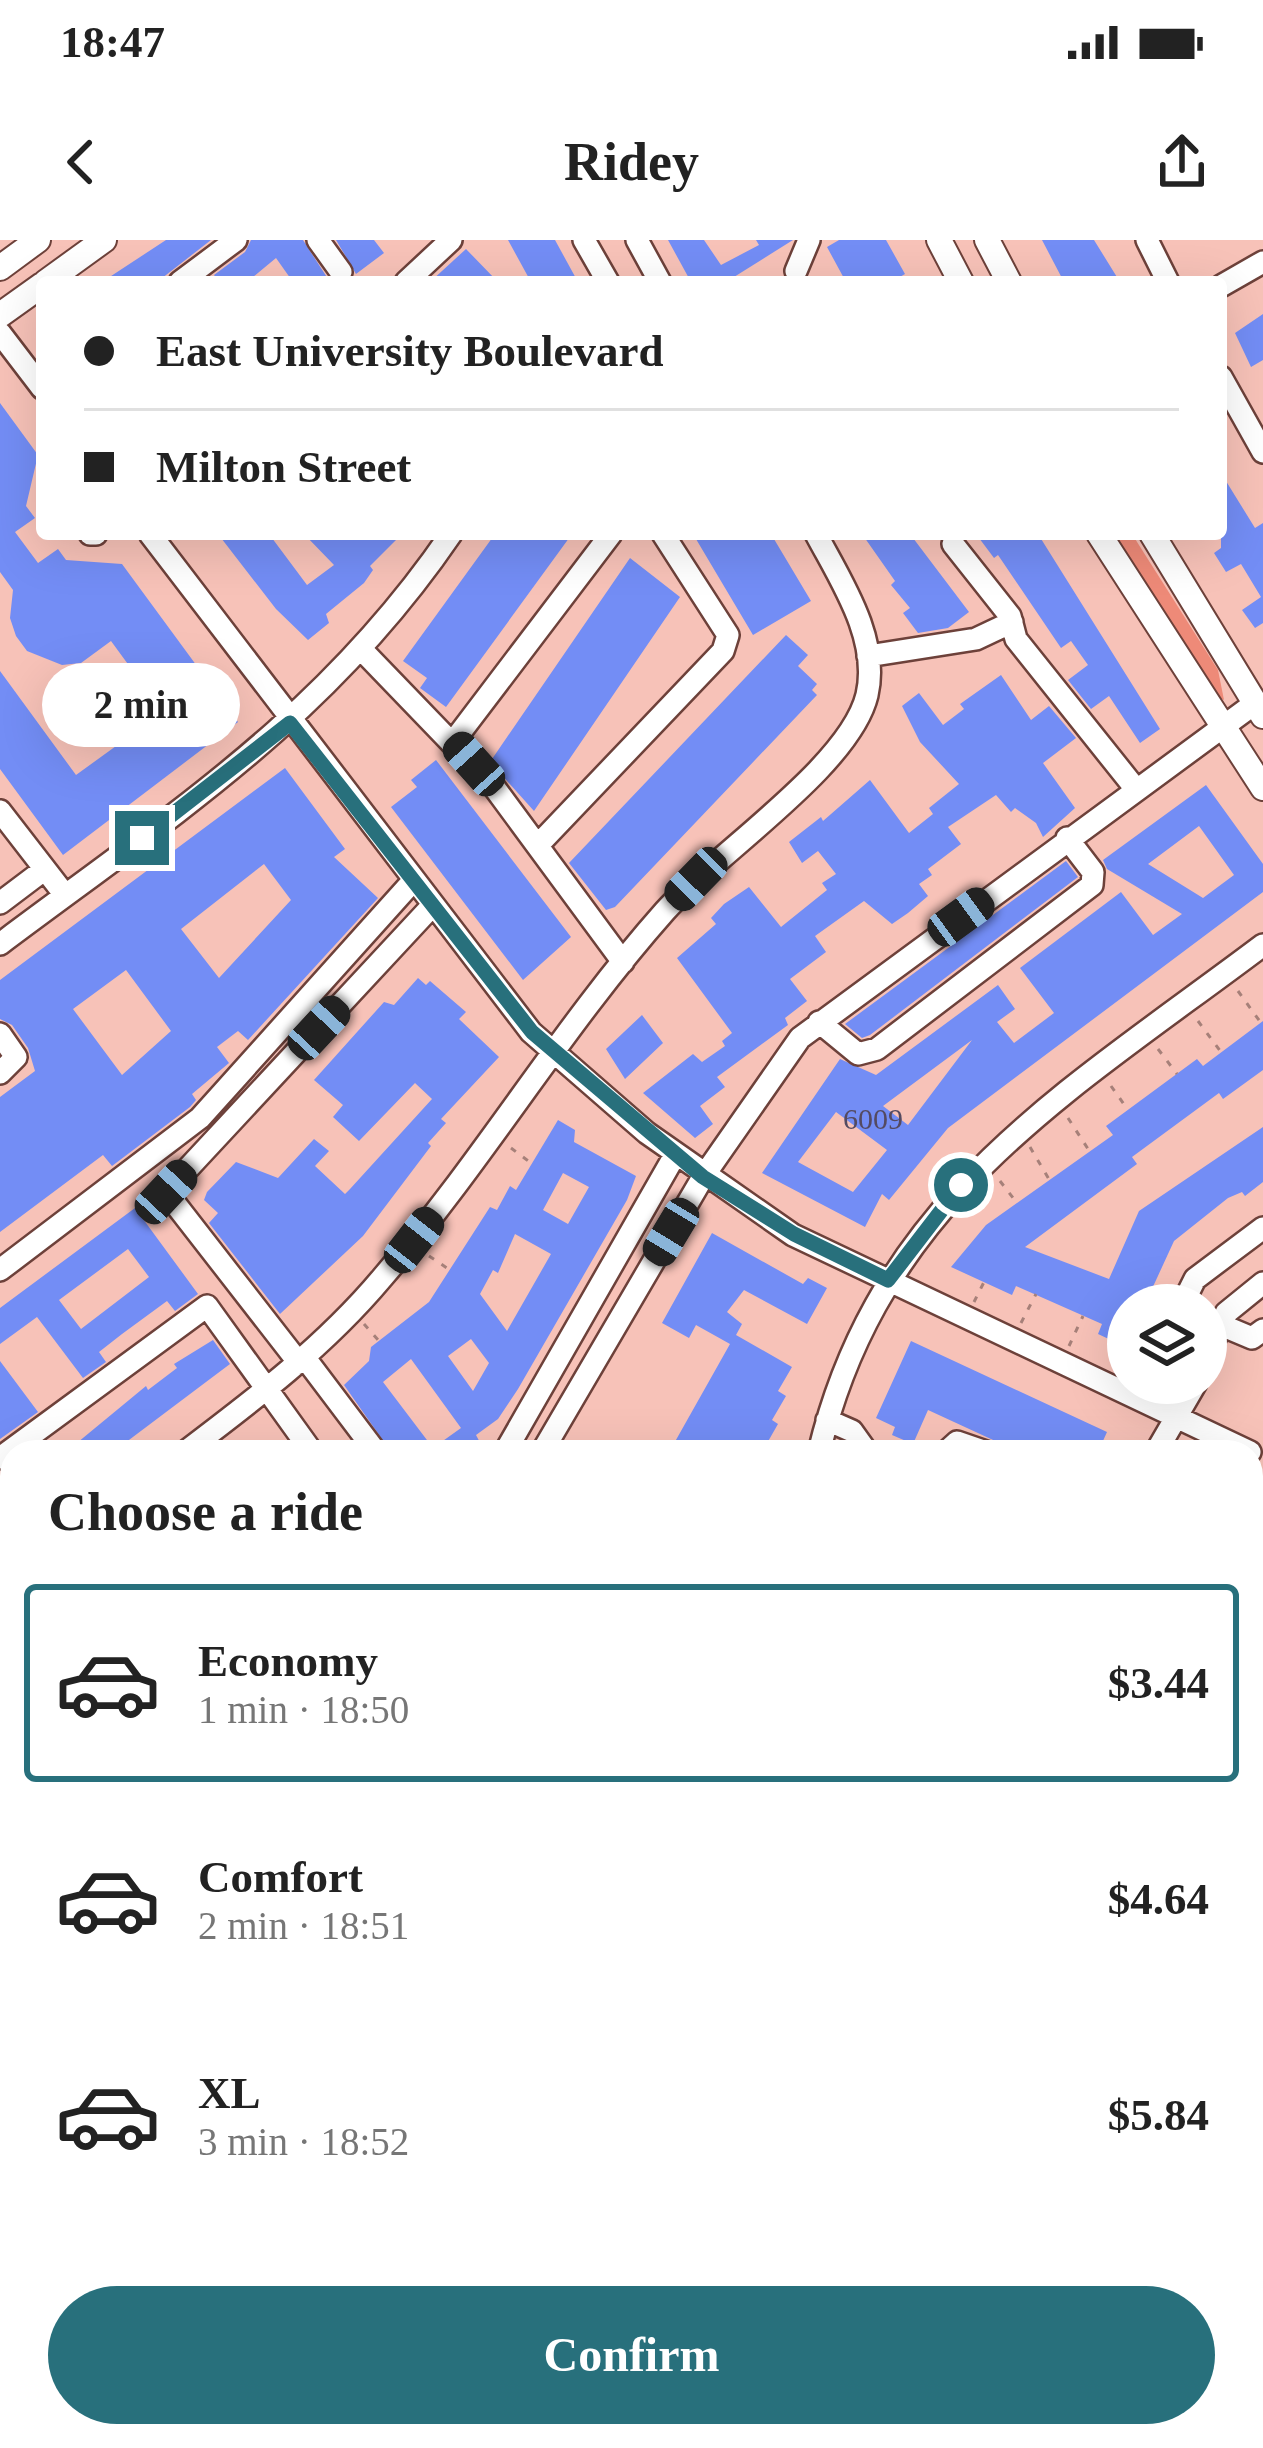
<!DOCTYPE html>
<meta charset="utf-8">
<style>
body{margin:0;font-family:Georgia,serif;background:#f6f6f6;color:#222;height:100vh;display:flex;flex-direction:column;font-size:45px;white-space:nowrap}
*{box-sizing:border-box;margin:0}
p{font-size:39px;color:#767676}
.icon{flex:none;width:66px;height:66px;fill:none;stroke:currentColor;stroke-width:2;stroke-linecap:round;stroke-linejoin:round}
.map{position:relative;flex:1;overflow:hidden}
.side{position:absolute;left:0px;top:1200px;width:1263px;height:1008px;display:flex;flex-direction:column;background:#fff;border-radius:36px 36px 0 0;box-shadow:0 12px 48px #0002}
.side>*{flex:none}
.guide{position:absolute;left:36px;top:36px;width:1191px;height:264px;border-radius:12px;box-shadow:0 12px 48px #0002;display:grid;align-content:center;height:264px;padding:0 48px;background:#fff}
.fabs{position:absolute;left:1107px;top:1044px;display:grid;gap:24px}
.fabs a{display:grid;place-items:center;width:120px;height:120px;border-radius:50%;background:#fff;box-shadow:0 12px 48px #0002;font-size:60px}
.end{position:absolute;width:54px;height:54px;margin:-27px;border:15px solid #28707c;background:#fff;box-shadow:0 0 0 6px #fff}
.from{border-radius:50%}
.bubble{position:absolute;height:84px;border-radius:42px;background:#fff;box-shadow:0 12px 48px #0002;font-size:39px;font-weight:700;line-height:84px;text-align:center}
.car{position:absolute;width:36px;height:72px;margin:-36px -18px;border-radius:15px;box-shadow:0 0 9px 3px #0007;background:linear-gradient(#222 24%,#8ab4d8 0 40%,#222 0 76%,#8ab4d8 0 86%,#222 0)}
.guide b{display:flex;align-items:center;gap:42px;height:114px;font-size:45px}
.guide b+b{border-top:3px solid #e0e0e0}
.guide i{width:30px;height:30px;background:#222}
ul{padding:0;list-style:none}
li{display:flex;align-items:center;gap:36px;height:198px;margin:0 24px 18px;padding:0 24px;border:6px solid transparent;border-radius:12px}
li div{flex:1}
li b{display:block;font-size:45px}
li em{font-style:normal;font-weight:700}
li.on{border-color:#28707c}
li>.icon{width:108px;height:108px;stroke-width:1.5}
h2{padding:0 48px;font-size:54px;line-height:144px}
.cta{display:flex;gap:24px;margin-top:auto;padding:24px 48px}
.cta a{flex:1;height:138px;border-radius:72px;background:#28707c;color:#fff;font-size:48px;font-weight:700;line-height:138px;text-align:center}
.status{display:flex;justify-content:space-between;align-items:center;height:84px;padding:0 60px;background:#fff;direction:ltr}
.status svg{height:33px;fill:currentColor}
header{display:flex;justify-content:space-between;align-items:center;height:156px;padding:0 48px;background:#fff;font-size:54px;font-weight:700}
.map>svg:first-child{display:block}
</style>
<div class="status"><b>18:47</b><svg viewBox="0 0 49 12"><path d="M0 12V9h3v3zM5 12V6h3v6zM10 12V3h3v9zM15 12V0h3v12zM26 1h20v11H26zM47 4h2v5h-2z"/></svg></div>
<header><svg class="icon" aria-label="back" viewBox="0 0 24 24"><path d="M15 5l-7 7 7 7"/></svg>Ridey<svg class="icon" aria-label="share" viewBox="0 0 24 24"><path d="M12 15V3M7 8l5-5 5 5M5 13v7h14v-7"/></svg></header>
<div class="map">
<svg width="1263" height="2208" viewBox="0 0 1263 2208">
<rect width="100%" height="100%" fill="#f7c2b8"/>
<path fill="#f0b3a8" d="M 0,2036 L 12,2052 L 12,2196 L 120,2196 L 129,2208 L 0,2208 Z"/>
<path fill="#ee8a78" d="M 1104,294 L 1132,294 L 1218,430 L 1224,460 L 1209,452 Z"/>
<path fill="#738df5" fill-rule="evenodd" d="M 166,0 L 211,0 L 157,42 L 102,42 Z
M 251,0 L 303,0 L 330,42 L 293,42 L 276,18 L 247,42 L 219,42 L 214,35 L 245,12 Z
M 336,0 L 374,0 L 384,13 L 356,34 Z
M 508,0 L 555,0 L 578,42 L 531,42 Z
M 668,0 L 704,0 L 721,25 L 759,5 L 756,0 L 793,0 L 726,42 L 691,42 Z
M 839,0 L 886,0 L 905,34 L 891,42 L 846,42 L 827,7 Z
M 1042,0 L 1094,0 L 1120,42 L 1064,42 Z
M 466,9 L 498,42 L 430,42 Z
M 1263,74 L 1263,120 L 1251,127 L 1235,93 Z
M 0,163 L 38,215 L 26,266 L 35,278 L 15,292 L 38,323 L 58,309 L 66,320 L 122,324 L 238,482 L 63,615 L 0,529 L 0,431 L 76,535 L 163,472 L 111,401 L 81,423 L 62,425 L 27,411 L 16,396 L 10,378 L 13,350 L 0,332 Z
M 1221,233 L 1255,288 L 1263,283 L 1263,383 L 1255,388 L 1242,370 L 1261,357 L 1241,324 L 1226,332 L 1214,313 L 1221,308 Z
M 218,294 L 269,294 L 307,345 L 334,325 L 304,294 L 402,294 L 370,326 L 373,330 L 364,343 L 326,374 L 329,383 L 308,400 L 276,369 Z
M 495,294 L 572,294 L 446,467 L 420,448 L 427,438 L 403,421 Z
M 693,294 L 771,294 L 811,361 L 753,395 Z
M 862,294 L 910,294 L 969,372 L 948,388 L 918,393 L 903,373 L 910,368 L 891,345 L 895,341 Z
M 976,294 L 1038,294 L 1160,489 L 1140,503 L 1109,456 L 1091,469 L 1068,440 L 1088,425 L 1071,401 L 1061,408 L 998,315 L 994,318 Z
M 630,318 L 680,357 L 534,571 L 490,522 Z
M 786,395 L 808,415 L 798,426 L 817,444 L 812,450 L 817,455 L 615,667 L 606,670 L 569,623 Z
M 1001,435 L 1031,480 L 1049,466 L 1076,498 L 1043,523 L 1075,568 L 1043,597 L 1036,583 L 1015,568 L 1011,572 L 996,555 L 948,587 L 961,604 L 928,629 L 932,635 L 919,644 L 928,656 L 908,673 L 892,684 L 864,661 L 815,696 L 826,712 L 790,739 L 807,761 L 785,778 L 788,785 L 717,837 L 725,847 L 700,866 L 713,884 L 695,898 L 643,853 L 693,814 L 702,822 L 725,806 L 722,801 L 732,793 L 677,718 L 716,684 L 711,678 L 724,664 L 749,647 L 781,687 L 827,650 L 822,643 L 836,634 L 818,611 L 802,623 L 789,602 L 821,577 L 823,581 L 870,540 L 909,593 L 933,574 L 929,568 L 959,544 L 920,502 L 902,466 L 919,453 L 943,485 L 964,469 L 960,464 Z
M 436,520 L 571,697 L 523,740 L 391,567 L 417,547 L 411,540 Z
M 285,528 L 345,609 L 334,617 L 378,658 L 248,800 L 238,791 L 217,807 L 229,823 L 192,854 L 196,860 L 190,867 L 112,926 L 103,915 L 0,992 L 0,857 L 35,831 L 28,808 L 12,785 L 0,779 L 0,740 ZM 264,624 L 291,660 L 219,738 L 181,689 ZM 126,730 L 171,791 L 122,835 L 73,769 Z
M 1206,545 L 1263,624 L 1263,652 L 948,888 L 889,960 L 882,954 L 865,987 L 762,933 L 840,819 L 876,835 L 998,745 L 1015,769 L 997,782 L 1014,803 L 1054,773 L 1020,728 L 1121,652 L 1153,695 L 1182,674 L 1107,629 L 1103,620 ZM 1199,586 L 1234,635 L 1203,658 L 1148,624 ZM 972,800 L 908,885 L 883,866 ZM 836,872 L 887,910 L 853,952 L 798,922 Z
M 1066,621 L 1078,637 L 870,795 L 862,798 L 845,784 Z
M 418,738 L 426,745 L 430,741 L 466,772 L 459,779 L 499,817 L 441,879 L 446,883 L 428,903 L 431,906 L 363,996 L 280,1074 L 209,983 L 218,973 L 204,960 L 207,952 L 236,922 L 278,938 L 314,899 L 329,911 L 315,926 L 345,954 L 350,949 L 432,859 L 415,843 L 359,901 L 333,877 L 343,865 L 314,840 L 384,762 L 394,765 Z
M 642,775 L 663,803 L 625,839 L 606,809 Z
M 1263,781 L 1263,830 L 1223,859 L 1219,853 L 1132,917 L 1137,924 L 1025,1007 L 1109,1039 L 1139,971 L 1263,887 L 1263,942 L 1245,956 L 1242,952 L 1228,958 L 1174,1001 L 1151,1051 L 1159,1055 L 1154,1065 L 1128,1058 L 1128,1108 L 1098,1094 L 1102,1084 L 1016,1046 L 1012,1055 L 951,1027 L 986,985 L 1113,895 L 1106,886 L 1197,819 L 1203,826 Z
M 558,880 L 575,890 L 574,902 L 636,936 L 627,960 L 518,1149 L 498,1179 L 476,1195 L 485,1212 L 391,1212 L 344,1145 L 369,1121 L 371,1107 L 429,1062 L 490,967 L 497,970 L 510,946 L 516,950 ZM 563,933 L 589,947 L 568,984 L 543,970 ZM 515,994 L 551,1014 L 507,1091 L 480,1054 L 493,1030 L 498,1033 ZM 471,1099 L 489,1123 L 473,1151 L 448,1116 ZM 411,1119 L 461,1188 L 433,1208 L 383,1142 Z
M 135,968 L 198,1054 L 175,1071 L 167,1061 L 122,1094 L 99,1112 L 106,1122 L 83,1138 L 37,1077 L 0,1104 L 0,1068 ZM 128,1009 L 149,1037 L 81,1089 L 59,1060 Z
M 712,993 L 803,1044 L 808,1038 L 827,1048 L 807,1084 L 744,1050 L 727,1072 L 742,1084 L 736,1095 L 792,1127 L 778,1151 L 786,1156 L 772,1180 L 778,1184 L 762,1212 L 728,1212 L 715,1204 L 710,1212 L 672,1207 L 730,1104 L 696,1085 L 689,1098 L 662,1083 Z
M 213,1100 L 230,1124 L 210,1139 L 113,1212 L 66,1212 L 146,1146 L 148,1150 L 177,1128 L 174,1124 Z
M 911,1101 L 1107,1192 L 1098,1212 L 1019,1212 L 928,1170 L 913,1204 L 892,1195 L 895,1187 L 876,1178 Z
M 0,1121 L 38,1172 L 0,1199 Z"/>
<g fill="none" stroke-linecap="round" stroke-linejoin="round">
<defs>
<path id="minor" d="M 318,0 L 341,32
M 584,0 L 608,42
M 637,0 L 660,42
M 1147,0 L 1168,42
M 796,31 L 809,0
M 180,42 L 236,0
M 406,42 L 451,0
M 1221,46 L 1263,22
M 0,93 L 42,148
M 1221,137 L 1263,212
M 90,294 L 96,294
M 150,294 L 531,792 L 647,893 L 793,995 L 1250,1212
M 953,304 L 1010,376 L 1016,399 L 1135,548
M 361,409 L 494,547 L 623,722
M 868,416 L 976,399 L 1012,382
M 453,502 L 611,294
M 0,571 L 65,655
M 538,605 L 723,411 L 728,395 L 663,294
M 0,663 L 45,629
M 0,704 C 172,575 327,476 451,294
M 819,782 L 858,814 L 877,809 L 1092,645 L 1093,632 L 1067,598
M 0,794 L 16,817 L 0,833
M 0,1030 L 200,878 L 413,641
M 1182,1065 L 1195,1039 L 1263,988
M 1221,1085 L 1252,1098 L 1263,1090
M 305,1118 L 376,1212
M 1206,1120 L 1226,1073 L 1263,1043
M 299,1123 L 166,952 L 432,666
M 827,1180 L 852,1191 L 867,1212
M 185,1212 C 255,1159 325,1106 382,1038 C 483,921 562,787 665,671 C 717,613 850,526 867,455 C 880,399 841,341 816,294
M 505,1212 L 675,915
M 542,1212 L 703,937 L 800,798 L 1254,464
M 819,1212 C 880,958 1068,852 1263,705
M 946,1212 L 957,1202 L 986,1212
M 1156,1212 L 1196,1143
M 0,1218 L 207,1066 L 312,1212
M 1251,1287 L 1263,1294
M 0,1353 L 12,1344
M 0,1406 L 12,1422
M 1251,1448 L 1263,1429
M 0,1533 L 12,1549
M 1251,1552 L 1263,1534
M 0,1858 L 12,1874
M 1251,1907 L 1263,1891
M 1251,1968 L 1263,1952
M 0,2002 L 12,1993
M 1251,2046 L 1263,2062
M 154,2196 L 164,2208
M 493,2196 L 503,2208
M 589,2196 L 598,2208
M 67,2208 L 90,2201 L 100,2208
M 407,2208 L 422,2196
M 660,2208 L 676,2196
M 825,2208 L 842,2196
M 977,2208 L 986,2208"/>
<path id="major" d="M 939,0 L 961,42
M 987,0 L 1009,42
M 0,28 L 38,0
M 46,42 L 104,0
M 0,75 L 42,45
M 1099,294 L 1263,548
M 1152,294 L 1263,476"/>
</defs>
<use href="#minor" stroke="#6d413a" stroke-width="26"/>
<use href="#major" stroke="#6d413a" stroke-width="28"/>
<path stroke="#a68079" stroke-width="3" stroke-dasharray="6 9" stroke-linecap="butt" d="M 1238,751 L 1261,783
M 1198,781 L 1221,812
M 1158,809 L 1177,834
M 1111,846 L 1128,870
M 1068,878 L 1090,912
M 1030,907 L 1050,941
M 511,908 L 531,923
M 1000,941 L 1017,963
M 429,1016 L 447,1028
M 974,1062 L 984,1042
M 1021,1083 L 1036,1054
M 364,1084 L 379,1101
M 1069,1106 L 1083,1076
M 1115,1127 L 1125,1106
M 0,1476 L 12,1483"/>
<use href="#minor" stroke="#fff" stroke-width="21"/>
<use href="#major" stroke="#fff" stroke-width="24"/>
</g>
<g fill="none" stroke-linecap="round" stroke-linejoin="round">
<path stroke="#28707c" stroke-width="15" d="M 142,598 L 290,483 L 532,792 L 703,937 L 794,994 L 888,1040 L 961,945"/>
</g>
<g text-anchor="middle" stroke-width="12" stroke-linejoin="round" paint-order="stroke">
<g font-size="30" fill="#544a61">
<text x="873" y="889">6009</text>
</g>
</g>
</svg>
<div class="fabs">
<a><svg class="icon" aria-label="layers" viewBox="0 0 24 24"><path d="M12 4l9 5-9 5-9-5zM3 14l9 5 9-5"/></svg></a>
</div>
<i class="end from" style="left:961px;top:945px"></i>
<i class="end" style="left:142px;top:598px"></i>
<div class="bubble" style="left:42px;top:423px;width:198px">2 min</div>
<i class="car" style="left:474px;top:524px;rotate:318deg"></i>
<i class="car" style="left:696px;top:639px;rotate:224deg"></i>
<i class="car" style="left:961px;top:677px;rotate:54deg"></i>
<i class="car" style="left:319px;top:788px;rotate:43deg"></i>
<i class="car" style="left:166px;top:952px;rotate:43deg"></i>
<i class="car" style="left:671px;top:992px;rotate:211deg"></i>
<i class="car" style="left:414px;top:1000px;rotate:38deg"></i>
<div class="guide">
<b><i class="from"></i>East University Boulevard</b>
<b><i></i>Milton Street</b>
</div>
<section class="side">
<h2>Choose a ride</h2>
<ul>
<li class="on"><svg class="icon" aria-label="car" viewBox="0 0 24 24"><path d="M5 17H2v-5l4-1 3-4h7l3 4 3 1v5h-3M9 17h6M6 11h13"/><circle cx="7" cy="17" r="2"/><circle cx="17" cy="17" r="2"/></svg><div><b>Economy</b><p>1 min · 18:50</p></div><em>$3.44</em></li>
<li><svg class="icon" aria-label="car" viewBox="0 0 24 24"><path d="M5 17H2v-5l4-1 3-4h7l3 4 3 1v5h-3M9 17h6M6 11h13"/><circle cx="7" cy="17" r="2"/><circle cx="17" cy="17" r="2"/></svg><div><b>Comfort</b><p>2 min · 18:51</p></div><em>$4.64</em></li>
<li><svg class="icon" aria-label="car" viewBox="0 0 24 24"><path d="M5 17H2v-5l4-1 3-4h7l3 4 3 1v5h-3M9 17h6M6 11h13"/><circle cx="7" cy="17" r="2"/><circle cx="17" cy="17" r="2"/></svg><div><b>XL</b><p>3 min · 18:52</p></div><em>$5.84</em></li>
</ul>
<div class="cta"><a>Confirm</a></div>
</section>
</div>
